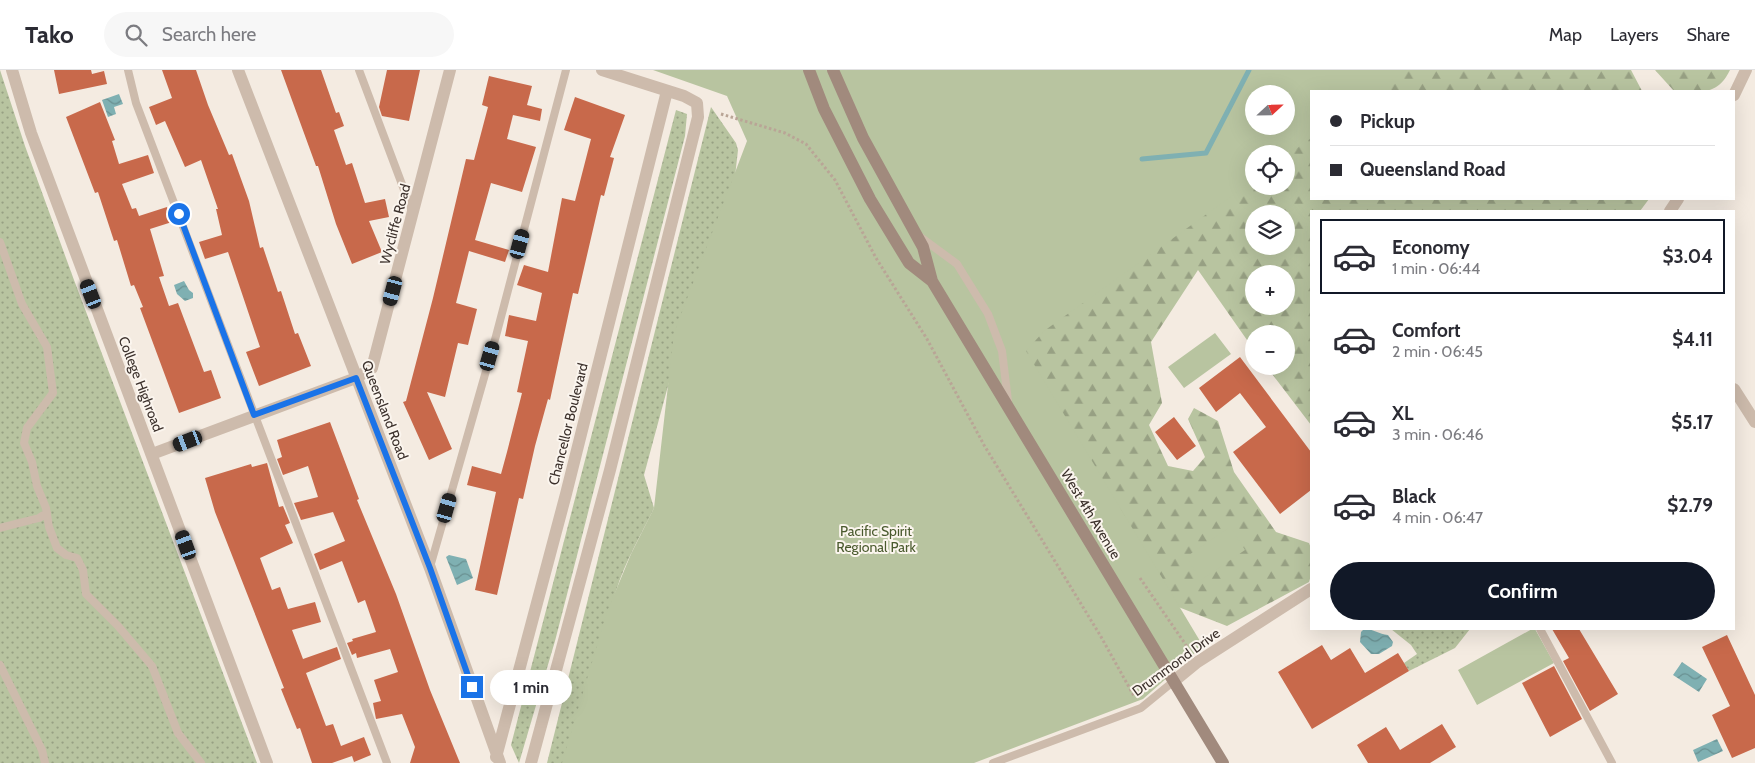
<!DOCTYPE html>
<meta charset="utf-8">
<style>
body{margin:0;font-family:Cabin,sans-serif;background:#f7f7f7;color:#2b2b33;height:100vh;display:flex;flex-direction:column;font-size:19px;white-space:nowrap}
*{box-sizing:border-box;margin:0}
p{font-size:16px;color:#7c7c81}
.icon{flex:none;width:28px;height:28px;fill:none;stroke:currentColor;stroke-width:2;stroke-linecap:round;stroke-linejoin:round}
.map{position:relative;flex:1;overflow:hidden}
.side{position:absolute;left:1310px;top:140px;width:425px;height:420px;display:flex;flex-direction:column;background:#fff;border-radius:0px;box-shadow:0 5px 20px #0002}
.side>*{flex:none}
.hud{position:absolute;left:1310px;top:20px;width:425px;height:110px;border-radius:0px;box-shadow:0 5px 20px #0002;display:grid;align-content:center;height:110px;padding:0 20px;background:#fff}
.needle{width:32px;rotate:68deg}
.fabs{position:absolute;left:1245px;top:15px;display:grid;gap:10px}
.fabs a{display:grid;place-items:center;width:50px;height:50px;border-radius:50%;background:#fff;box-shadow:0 5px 20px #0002;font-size:25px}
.end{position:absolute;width:22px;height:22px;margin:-11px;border:6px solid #1a73e8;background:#fff;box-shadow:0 0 0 2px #fff}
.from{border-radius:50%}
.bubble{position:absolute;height:35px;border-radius:18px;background:#fff;box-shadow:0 5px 20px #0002;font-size:16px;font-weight:800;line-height:35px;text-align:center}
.car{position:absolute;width:15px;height:30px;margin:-15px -8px;border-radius:6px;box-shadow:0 0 4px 1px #0007;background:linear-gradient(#222 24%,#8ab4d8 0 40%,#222 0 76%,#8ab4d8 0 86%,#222 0)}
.hud b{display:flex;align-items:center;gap:18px;height:48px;font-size:19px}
.hud b+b{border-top:1px solid #e1e1e2}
.hud i{width:12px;height:12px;background:#2b2b33}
ul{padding:9px 0 0;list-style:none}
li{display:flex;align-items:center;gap:15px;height:75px;margin:0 10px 8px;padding:0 10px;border:2px solid transparent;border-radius:0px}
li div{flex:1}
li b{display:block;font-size:19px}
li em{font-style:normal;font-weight:800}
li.selected{border-color:#111827}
li>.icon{width:45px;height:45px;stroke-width:1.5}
.primary-button{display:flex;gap:10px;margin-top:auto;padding:10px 20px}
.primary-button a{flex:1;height:58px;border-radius:30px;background:#111827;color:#fff;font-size:20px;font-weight:800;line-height:58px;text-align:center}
header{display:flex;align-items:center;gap:30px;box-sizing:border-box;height:70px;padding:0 25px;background:#fff;border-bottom:1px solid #e1e1e2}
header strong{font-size:24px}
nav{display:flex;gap:28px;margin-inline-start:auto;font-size:18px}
.search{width:350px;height:45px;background:#f7f7f7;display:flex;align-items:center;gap:12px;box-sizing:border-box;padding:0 18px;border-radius:28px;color:#7c7c81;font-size:19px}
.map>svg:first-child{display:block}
</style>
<header>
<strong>Tako</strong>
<div class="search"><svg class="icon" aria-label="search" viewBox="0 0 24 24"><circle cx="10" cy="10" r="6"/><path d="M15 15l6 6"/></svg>Search here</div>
<nav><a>Map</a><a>Layers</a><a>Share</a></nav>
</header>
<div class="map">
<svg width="1755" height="693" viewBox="0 0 1755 693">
<defs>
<pattern id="grass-dots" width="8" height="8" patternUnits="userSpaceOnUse" patternTransform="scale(1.25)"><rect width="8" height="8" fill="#b8c4a0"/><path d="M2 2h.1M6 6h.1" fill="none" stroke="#97a083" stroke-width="1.8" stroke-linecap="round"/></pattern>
<pattern id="forest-firs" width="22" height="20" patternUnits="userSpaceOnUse" patternTransform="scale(1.25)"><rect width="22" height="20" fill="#b8c4a0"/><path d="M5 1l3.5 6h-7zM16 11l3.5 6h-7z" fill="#97a083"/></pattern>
<pattern id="water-waves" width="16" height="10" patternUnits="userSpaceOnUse" patternTransform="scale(1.25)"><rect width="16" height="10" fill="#7fb0b2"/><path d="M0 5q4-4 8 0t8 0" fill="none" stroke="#699091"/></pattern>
</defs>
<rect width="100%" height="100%" fill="#f4ebe1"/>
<path fill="url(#grass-dots)" d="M 0,0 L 25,76 L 74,210 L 257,693 L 0,693 Z
M 711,37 L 736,73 L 738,80 L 732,133 L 675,290 L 644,405 L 654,438 C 641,465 625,492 616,521 C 597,577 588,635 577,693 L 547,693 Z
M 676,40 L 687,44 L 685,66 L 555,571 L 519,693 L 511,675 Z
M 1391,559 L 1470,559 L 1455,578 L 1409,601 L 1404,593 L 1417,584 L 1411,575 Z"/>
<path fill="url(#forest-firs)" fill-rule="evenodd" d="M 940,0 L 1631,0 L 1642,21 L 1311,21 L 1311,129 L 1649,129 L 1640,141 L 1311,141 L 1311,355 L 1266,296 L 1286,296 L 1286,264 L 1254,264 L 1254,280 L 1198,200 L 1151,272 L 1162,333 L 1149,355 L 1168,396 L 1193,401 L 1205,387 L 1188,349 L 1194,338 L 1218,351 L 1234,402 L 1276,462 L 1309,473 C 1314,483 1313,502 1309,512 L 1227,556 L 1168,533 L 1022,289 ZM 1254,24 L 1286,24 L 1286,56 L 1254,56 ZM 1254,84 L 1286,84 L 1286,116 L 1254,116 ZM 1254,144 L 1286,144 L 1286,176 L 1254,176 ZM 1254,204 L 1286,204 L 1286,236 L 1254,236 Z
M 1655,0 L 1730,0 C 1717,27 1700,21 1674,21 Z"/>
<path fill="#b8c4a0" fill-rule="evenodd" d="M 653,0 L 1406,0 L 1376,21 L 1311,21 L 1311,68 L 1286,86 L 1286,84 L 1254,84 L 1254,110 L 1044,261 L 1026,281 L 1203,576 L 1143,629 L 974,693 L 562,693 L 607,542 L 631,484 L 654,438 L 674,263 L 747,71 L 727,26 ZM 1254,24 L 1286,24 L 1286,56 L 1254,56 Z
M 1215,263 L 1231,284 L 1184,318 L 1168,297 Z
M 1230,457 L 1245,480 L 1201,510 L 1186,487 Z
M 1532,559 L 1535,559 L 1554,593 L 1477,635 L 1458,600 Z"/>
<path fill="url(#water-waves)" d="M 119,24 L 123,34 L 114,37 L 116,44 L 108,47 L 102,30 Z
M 184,211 L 189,220 L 193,223 L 193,228 L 185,231 L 177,224 L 174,215 Z
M 449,485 L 466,489 L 473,508 L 457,515 L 446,487 Z
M 1364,559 C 1374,559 1379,564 1388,565 L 1393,572 L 1392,576 L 1379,584 L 1371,584 L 1360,572 L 1361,562 Z
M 1682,592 L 1707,609 L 1699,622 L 1673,605 Z
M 1717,669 L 1723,681 L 1698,692 L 1693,680 Z"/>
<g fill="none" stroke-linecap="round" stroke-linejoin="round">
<path stroke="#7fb0b2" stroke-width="5" d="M 1142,89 L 1206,83 L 1249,0"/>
</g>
<path fill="#c8694b" d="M 54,0 L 91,0 L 92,4 L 104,1 L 107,14 L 59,24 Z
M 162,0 L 196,0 L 208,35 L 229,85 L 232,84 L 249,131 L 260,178 L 263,177 L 278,222 L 281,221 L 295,264 L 298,263 L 311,296 L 259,316 L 246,282 L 260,277 L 228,182 L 205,189 L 199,172 L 222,165 L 216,139 L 218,139 L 201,90 L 185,97 L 165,51 L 156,55 L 149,37 L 172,28 Z
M 281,0 L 321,0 L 336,43 L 339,42 L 344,56 L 334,60 L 346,95 L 352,93 L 365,133 L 385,129 L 389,147 L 369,151 L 382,182 L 352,194 L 336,154 L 318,96 L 316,96 Z
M 387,0 L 420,0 L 409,51 L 382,46 L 379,37 Z
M 489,6 L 532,16 L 527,35 L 542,39 L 540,51 L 513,45 L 507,69 L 536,77 L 522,122 L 491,113 L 475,170 L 509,180 L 505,192 L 469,181 L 456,233 L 477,239 L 468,275 L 458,273 L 445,327 L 427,322 L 452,379 L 429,390 L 403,332 L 406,331 L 433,228 L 466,89 L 474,90 L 488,37 L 482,35 Z
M 575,27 L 625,45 L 610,87 L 614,88 L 604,126 L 601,125 L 578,224 L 573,223 L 550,330 L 548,329 L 535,376 L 523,429 L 519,428 L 497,525 L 475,520 L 496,422 L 467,415 L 472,396 L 501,404 L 507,382 L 522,323 L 517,322 L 528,271 L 505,266 L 509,245 L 536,251 L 542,223 L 517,215 L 524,195 L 548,202 L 562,128 L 575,131 L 591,69 L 564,60 Z
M 100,32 L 115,70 L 112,71 L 119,94 L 148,85 L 154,103 L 122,114 L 132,139 L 136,138 L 139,146 L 167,137 L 172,152 L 150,159 L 164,206 L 159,207 L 169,236 L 178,233 L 204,302 L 211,300 L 221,328 L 179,343 L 140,238 L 143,237 L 134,215 L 131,216 L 117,170 L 114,171 L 98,122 L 95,123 L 66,47 Z
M 1240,287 L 1311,382 L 1311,420 L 1280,444 L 1233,382 L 1266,357 L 1240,323 L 1216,342 L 1199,318 Z
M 1174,347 L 1196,376 L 1177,390 L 1155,362 Z
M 330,352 L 359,429 L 357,430 L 396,524 L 430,620 L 460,693 L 410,693 L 415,677 L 402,644 L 376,649 L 373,633 L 381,631 L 374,610 L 398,602 L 390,579 L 357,588 L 356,583 L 352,585 L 347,573 L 353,571 L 352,569 L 376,562 L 365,530 L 358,533 L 342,491 L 320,500 L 314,484 L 345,471 L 333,442 L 301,450 L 294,433 L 318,427 L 308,396 L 283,405 L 277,389 L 282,387 L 277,370 Z
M 267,393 L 279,437 L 283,436 L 290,453 L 285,455 L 293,473 L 260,488 L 272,520 L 280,517 L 288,539 L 315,532 L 321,552 L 292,560 L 303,589 L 337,577 L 341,589 L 306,603 L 326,656 L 333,654 L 341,676 L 364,667 L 371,685 L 354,692 L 352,686 L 332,693 L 312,693 L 300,658 L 297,659 L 281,619 L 284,618 L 215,442 L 205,408 L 251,394 L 252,397 Z
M 1552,559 L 1579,559 L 1618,624 L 1590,641 L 1563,591 L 1569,588 Z
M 1727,565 L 1755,625 L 1755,678 L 1732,688 L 1712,645 L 1730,636 L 1702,577 Z
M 1322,575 L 1331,590 L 1350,578 L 1365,603 L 1398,583 L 1409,601 L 1312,659 L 1278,602 Z
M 1554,596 L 1582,649 L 1550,667 L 1522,613 Z
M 1442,654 L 1456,677 L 1430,693 L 1368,693 L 1357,675 L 1386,657 L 1400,680 Z"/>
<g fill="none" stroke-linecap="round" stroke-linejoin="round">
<path stroke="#b9a596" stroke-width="3" stroke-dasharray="2.5 2.5" stroke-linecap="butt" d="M 721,44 L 785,63 L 806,74 L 835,110 L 876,188 L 927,269 L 984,375 L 1100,565 L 1134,626
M 1140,508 L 1188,578"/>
<path stroke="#cdbbac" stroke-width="8" d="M 128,0 L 136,33 L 387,693
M 359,0 L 412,141
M 919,166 L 957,194 L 988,244 L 1002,281 L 1008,331
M 0,172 L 22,234 L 47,277 L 53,323 L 27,358 L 24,373 L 32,392 L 37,416 L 46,438 L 49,457 L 57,478 L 66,485 L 77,488 L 83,500 L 86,524 L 118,556 L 152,596 L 178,663 L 201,693
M 0,458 L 39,448 L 47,443
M 430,497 L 496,266 L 566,0
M 1540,559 L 1612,693
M 0,595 L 42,680 L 45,693
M 993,693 L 1141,638 L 1174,611"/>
<path stroke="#cdbbac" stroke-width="12" d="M 12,0 L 31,63 L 267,693
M 238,0 L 430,498 L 500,693
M 1734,25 L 1746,0
M 1670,141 L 1678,129
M 1734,319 L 1755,352
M 152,384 L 356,308 L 372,298 L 450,0
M 1174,611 L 1196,593 L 1311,519
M 496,687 L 566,424 L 667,21
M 531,693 L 610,400 L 698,47 L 697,33 L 684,26 L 602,0"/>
<path stroke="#a18a7d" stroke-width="12" d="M 809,0 L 824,39 L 870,129 L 909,193 L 932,211
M 833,0 L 863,68 L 923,177 L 932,211 L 1223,693"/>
</g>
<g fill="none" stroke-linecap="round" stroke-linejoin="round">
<path stroke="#1a73e8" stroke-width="6" d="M 179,144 L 254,345 L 356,308 L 430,498 L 472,617"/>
</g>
<g text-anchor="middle" stroke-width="4" stroke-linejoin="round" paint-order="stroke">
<g font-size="14" fill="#3b302b" stroke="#fbf5ee">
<text transform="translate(395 154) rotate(-75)" y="5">Wycliffe Road</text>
<text transform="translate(141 314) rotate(69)" y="5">College Highroad</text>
<text transform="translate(385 340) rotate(69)" y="5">Queensland Road</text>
<text transform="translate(568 354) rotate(-76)" y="5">Chancellor Boulevard</text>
<text transform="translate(1091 444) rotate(59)" y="5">West 4th Avenue</text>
<text transform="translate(1176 592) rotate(-36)" y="5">Drummond Drive</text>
</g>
<g font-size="14" fill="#4a5a2e" stroke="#fbf5ee">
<text x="876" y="466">Pacific Spirit<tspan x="876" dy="16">Regional Park</tspan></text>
</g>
</g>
</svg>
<div class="fabs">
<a><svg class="needle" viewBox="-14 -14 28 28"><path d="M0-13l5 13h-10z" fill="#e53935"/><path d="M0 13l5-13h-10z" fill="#7c7c81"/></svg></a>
<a><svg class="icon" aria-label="locate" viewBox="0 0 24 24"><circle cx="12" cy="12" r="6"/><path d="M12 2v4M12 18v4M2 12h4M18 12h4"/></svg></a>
<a><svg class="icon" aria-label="layers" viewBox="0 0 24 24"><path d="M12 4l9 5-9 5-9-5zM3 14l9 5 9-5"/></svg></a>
<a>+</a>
<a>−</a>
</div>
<i class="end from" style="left:179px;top:144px"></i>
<i class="end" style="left:472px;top:617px"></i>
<div class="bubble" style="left:490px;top:600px;width:82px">1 min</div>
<i class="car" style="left:520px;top:174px;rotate:15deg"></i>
<i class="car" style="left:393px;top:221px;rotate:195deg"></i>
<i class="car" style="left:91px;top:224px;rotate:339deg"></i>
<i class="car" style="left:490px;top:286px;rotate:16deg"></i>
<i class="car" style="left:188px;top:371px;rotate:249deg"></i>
<i class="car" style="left:447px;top:438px;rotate:16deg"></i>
<i class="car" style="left:186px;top:475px;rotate:340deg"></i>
<div class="hud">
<b><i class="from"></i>Pickup</b>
<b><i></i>Queensland Road</b>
</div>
<section class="side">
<ul>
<li class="selected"><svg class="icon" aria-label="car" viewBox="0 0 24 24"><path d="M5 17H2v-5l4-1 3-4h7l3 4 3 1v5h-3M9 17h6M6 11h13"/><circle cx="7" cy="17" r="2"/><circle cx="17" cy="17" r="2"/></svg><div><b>Economy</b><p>1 min · 06:44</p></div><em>$3.04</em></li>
<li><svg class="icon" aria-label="car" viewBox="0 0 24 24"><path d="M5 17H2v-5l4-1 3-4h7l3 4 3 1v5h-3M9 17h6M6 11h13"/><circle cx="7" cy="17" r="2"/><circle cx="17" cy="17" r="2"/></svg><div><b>Comfort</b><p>2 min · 06:45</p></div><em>$4.11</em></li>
<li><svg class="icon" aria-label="car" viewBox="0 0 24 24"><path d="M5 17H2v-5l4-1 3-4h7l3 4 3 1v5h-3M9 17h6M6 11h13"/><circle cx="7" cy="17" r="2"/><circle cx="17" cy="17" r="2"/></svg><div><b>XL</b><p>3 min · 06:46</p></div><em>$5.17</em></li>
<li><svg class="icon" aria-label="car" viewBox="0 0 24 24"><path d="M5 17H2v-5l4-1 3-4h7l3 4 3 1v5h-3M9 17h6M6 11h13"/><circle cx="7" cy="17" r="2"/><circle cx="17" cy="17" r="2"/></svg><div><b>Black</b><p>4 min · 06:47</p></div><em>$2.79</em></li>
</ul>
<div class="primary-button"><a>Confirm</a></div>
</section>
</div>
